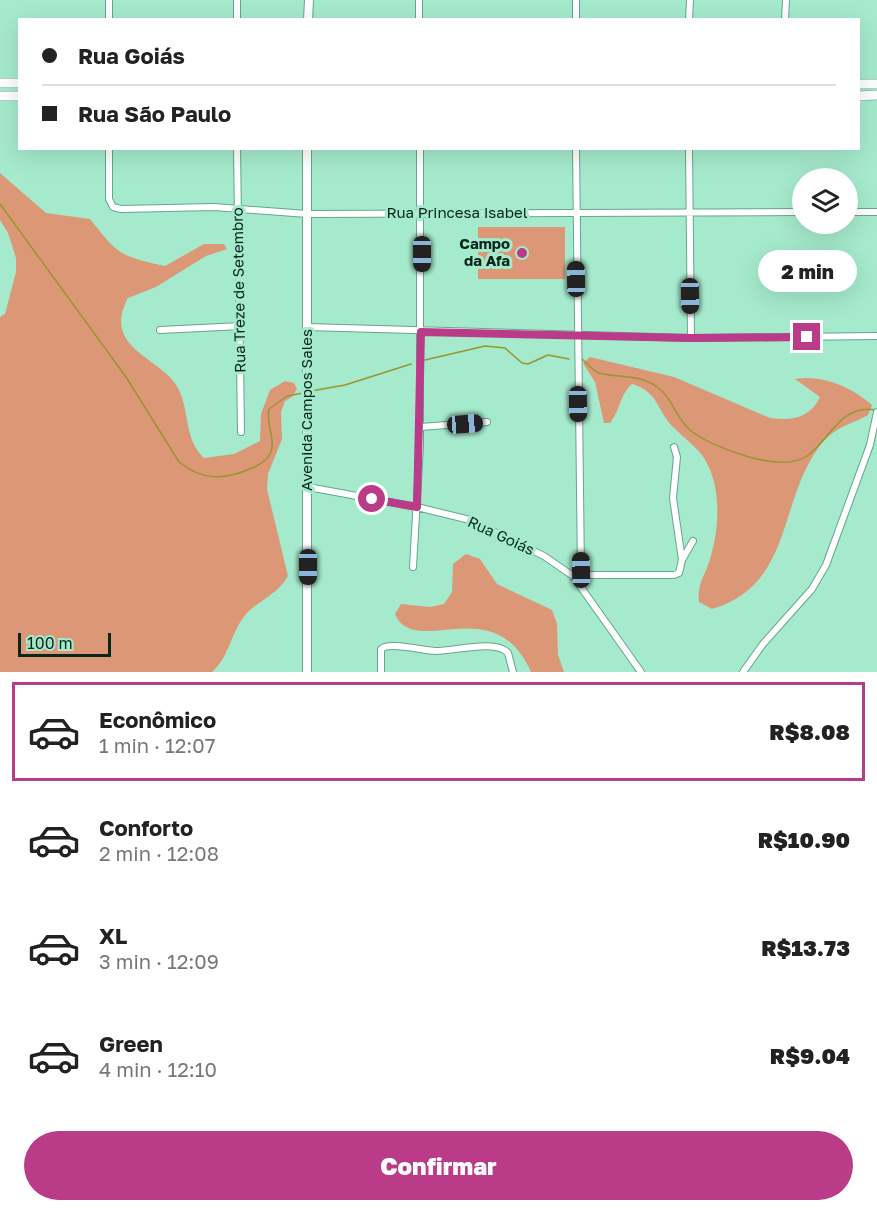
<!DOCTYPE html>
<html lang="pt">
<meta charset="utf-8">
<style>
body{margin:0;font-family:"Golos Text",sans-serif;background:#f2f2f2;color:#222;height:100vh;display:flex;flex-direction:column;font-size:22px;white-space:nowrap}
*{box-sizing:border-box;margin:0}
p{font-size:20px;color:#767676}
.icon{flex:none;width:33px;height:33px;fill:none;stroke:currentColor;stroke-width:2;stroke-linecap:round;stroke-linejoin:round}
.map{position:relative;height:672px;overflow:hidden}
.side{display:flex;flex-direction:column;background:#fff;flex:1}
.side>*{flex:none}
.hud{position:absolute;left:18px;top:18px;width:842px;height:132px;border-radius:0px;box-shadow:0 6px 24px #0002;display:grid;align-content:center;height:132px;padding:0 24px;background:#fff}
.buttons{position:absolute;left:792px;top:168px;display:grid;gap:12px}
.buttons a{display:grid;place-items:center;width:66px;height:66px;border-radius:50%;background:#fff;box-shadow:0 6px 24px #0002;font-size:30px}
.scale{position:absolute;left:18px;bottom:15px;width:93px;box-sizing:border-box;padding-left:6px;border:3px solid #09261c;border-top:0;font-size:16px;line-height:21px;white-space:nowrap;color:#09261c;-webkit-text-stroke:4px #a5eacd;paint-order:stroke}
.end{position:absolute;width:27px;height:27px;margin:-14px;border:8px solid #ba3b88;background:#fff;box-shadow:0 0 0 3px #fff}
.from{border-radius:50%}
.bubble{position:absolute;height:42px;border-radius:21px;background:#fff;box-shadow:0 6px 24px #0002;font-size:20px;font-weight:800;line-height:42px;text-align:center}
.car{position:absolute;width:18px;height:36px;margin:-18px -9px;border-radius:8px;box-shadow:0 0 4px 2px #0007;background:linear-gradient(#222 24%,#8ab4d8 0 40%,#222 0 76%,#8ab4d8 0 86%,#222 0)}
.hud b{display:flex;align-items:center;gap:21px;height:57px;font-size:22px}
.hud b+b{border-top:2px solid #e0e0e0}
.hud i{width:15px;height:15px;background:#222}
ul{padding:10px 0 0;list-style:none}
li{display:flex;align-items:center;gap:18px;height:99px;margin:0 12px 9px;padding:0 12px;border:3px solid transparent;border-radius:0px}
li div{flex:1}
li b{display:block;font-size:22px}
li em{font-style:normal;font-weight:800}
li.current{border-color:#ba3b88}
li>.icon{width:54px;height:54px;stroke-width:1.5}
.action{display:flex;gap:12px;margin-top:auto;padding:12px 24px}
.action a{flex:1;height:69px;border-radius:36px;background:#ba3b88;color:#fff;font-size:24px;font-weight:800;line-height:69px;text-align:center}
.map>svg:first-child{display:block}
</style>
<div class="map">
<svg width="877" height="672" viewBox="0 0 877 672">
<rect width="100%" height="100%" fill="#a5eacd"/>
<path fill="#dc9876" d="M 0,173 L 46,213 L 90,219 C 118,254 119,256 165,266 L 204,244 L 224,244 L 227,249 L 206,256 L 156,287 L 128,298 C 100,350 165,358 179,390 C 190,414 184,439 204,458 L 234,454 L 260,441 L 261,414 L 270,390 L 285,381 L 294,383 L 297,389 L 292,397 L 285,401 L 281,412 L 282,439 L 268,474 L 267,489 L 288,576 C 276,597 255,601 243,618 C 230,636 229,657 212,672 L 0,672 L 0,317 L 5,314 L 16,272 L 16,258 L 8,233 L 0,220 Z
M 478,227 L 565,227 L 565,279 L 478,279 Z
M 590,357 L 674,377 L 770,418 C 792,421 810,418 820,397 L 795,379 C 821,374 852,387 872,405 L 868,415 C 848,426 835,426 819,447 C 778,502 793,585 712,609 L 699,602 C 697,582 705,577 710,559 C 720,527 722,483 702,455 C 693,444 682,436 672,426 C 656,408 658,392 632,384 C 620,394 620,411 610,423 L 604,423 L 595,382 L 583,363 Z
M 466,554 L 480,559 L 497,584 L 552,610 L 557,624 L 558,655 L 564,672 L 531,672 C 494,588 415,660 395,614 L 401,604 L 430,607 L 444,604 L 452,592 L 453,564 Z"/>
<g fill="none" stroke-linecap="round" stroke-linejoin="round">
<path stroke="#99952f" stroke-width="1.5" d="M 0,204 L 126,377 L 179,462 C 202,481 226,480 252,468 C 259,465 267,461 270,454 C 277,440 265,424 269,409 L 287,396 L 303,393
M 582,359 C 587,363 593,371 599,373 C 618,378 640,374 657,387 C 672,397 676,418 690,430 C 712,448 782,474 807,456 C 830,440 841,403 876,410
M 425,360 L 485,346 L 505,348 L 522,363 L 528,364 L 548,355 L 569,359
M 311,391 L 345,385 L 411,364"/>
<defs>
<path id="minor" d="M 237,0 L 237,20
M 109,20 L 109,0
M 419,20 L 419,0
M 576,20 L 576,0
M 689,20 L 690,0
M 785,20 L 786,0
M 109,148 L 109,199 L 113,207 L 121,209 L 214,207 L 307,214 L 802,212
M 237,148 L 241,432
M 576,148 L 581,575
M 689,148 L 691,338
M 848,212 L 877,212
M 307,327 L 691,338 L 877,336
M 160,330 L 241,326
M 420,427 L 487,422
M 674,447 L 677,457 L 673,498 L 682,560
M 308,487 L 417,507 L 470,520 L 544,556 L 573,576 L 641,672
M 413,567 L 420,446 L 420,148
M 580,575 L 674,575 L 679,573 L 682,560 L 693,541
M 381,672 L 381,649 C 389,641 423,651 436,651 C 455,651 496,639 508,653 L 513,672
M 743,672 L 763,644 L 812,589 L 826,565 L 870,445 L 877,412"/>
<path id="tertiary" d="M 308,20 L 309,0
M 307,672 L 307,148"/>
<path id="secondary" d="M 0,83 L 20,83
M 858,84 L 877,84
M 0,96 L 20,96
M 858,96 L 877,95"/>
</defs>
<use href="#minor" stroke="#63a78d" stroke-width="8"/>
<use href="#tertiary" stroke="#63a78d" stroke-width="10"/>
<use href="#secondary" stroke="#63a78d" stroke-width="10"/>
<use href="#minor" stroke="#fff" stroke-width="6"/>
<use href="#tertiary" stroke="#fff" stroke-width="8"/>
<use href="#secondary" stroke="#fff" stroke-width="9"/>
</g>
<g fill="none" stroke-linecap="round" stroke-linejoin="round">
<path stroke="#ba3b88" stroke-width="8" d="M 372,499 L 417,507 L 421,332 L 691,338 L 807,337"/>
</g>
<circle fill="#ba3b88" stroke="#a5eacd" stroke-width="2" cx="522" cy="253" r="6"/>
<g text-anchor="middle" stroke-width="6" stroke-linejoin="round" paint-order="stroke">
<g font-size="15" fill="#09261c" stroke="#a5eacd">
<text x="457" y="218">Rua Princesa Isabel</text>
<text transform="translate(239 290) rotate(-91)" y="5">Rua Treze de Setembro</text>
<text transform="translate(307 410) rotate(-90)" y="5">Avenida Campos Sales</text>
<text transform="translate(501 536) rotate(25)" y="5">Rua Goiás</text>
</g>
<g font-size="15" font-weight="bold" fill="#09261c" stroke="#a5eacd" text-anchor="end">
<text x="510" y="249">Campo<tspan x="510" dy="17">da Afa</tspan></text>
</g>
</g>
</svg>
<div class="buttons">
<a><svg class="icon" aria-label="layers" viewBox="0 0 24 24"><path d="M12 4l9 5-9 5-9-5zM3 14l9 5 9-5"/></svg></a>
</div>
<div class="scale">100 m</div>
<i class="end from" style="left:372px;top:499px"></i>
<i class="end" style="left:807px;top:337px"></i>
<div class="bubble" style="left:758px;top:250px;width:99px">2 min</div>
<i class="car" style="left:422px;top:254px;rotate:180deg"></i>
<i class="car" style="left:576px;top:279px;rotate:359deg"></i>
<i class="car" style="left:690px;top:296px;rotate:179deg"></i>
<i class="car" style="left:578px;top:404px;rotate:179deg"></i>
<i class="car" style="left:465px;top:424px;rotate:86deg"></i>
<i class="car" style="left:308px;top:567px;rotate:180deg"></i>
<i class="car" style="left:581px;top:570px;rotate:359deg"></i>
<div class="hud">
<b><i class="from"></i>Rua Goiás</b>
<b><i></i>Rua São Paulo</b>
</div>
</div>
<section class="side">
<ul>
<li class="current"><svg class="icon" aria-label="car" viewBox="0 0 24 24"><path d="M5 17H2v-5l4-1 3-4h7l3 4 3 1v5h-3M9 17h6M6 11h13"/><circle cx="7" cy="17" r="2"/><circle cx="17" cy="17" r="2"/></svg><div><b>Econômico</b><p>1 min · 12:07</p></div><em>R$8.08</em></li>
<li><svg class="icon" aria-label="car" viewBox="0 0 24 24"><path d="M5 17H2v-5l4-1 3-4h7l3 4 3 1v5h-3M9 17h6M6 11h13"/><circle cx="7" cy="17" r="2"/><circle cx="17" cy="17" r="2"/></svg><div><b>Conforto</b><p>2 min · 12:08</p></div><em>R$10.90</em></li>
<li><svg class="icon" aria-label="car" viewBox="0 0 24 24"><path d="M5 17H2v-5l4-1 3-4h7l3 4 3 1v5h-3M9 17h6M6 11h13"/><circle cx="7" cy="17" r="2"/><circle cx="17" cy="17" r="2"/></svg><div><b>XL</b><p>3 min · 12:09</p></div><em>R$13.73</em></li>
<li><svg class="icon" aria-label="car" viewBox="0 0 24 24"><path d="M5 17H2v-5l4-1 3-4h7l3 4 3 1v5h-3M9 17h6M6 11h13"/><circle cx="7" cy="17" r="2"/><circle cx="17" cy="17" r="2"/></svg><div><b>Green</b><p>4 min · 12:10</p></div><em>R$9.04</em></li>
</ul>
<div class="action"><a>Confirmar</a></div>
</section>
